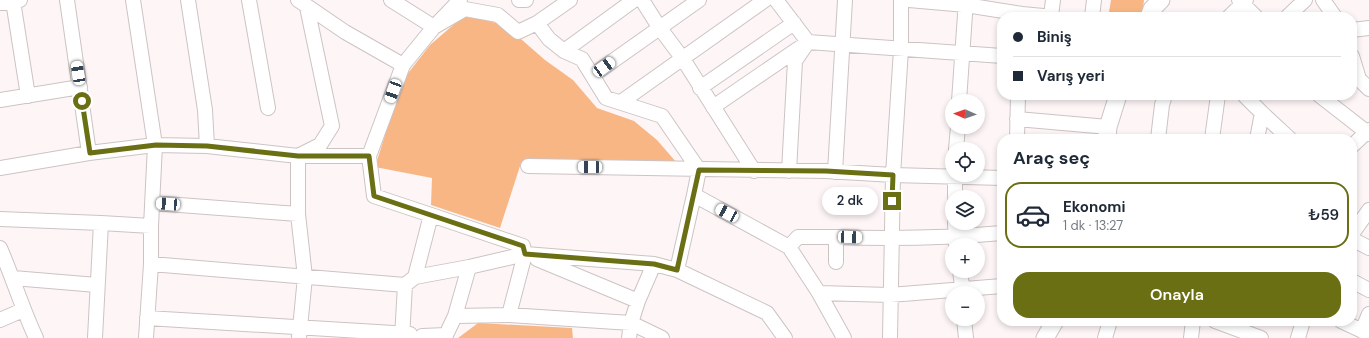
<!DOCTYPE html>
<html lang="tr">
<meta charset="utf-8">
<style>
body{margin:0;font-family:"DM Sans",sans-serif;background:#f2f2f3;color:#1f2937;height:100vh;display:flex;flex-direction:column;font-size:15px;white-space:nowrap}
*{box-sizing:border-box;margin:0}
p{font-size:13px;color:#747a83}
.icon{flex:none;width:22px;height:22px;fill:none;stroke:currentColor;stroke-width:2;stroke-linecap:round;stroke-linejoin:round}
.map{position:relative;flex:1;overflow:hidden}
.panel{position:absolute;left:997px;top:134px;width:360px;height:192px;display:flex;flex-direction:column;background:#fff;border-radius:16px;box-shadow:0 2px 6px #0003}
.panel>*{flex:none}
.guide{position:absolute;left:997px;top:12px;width:360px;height:88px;border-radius:16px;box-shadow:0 2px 6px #0003;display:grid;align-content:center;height:88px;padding:0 16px;background:#fff}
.needle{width:26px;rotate:272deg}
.fabs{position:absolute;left:945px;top:94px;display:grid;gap:8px}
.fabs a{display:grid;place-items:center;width:40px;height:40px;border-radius:50%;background:#fff;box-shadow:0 2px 6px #0003;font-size:20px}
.end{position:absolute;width:18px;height:18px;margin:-9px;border:5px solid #6a6f14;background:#fff;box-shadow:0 0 0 2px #fff}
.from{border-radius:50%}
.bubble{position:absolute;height:28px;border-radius:14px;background:#fff;box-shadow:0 2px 6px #0003;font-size:13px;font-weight:600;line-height:28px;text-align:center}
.car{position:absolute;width:12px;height:24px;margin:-12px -6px;border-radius:5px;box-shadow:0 0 3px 1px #0007;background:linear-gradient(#fff 24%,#345 0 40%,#fff 0 76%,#345 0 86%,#fff 0)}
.guide b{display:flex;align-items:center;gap:14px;height:38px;font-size:15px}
.guide b+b{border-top:1px solid #e0e1e3}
.guide i{width:10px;height:10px;background:#1f2937}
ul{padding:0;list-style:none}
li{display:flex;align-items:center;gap:12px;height:66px;margin:0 8px 6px;padding:0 8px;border:2px solid transparent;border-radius:16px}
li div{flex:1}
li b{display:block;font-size:15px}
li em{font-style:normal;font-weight:600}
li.active{border-color:#6a6f14}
li>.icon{width:36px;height:36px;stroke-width:1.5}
h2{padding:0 16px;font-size:18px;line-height:48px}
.action{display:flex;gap:8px;margin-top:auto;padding:8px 16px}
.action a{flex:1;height:46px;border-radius:16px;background:#6a6f14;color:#fff;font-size:16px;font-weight:600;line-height:46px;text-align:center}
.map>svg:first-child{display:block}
</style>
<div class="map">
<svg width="1369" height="338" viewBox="0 0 1369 338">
<rect width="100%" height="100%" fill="#fef6f6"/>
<path fill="#f9b685" d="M 1111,0 L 1144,0 L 1142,17 L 1131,17 L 1109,12 Z
M 466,14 L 506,26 L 545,60 L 573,80 L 597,108 L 634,121 L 657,140 L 677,163 L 667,166 L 521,163 L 500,228 L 431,205 L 432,178 L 375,167 L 402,81 L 430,45 Z
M 478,323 L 572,328 L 573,338 L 458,338 Z"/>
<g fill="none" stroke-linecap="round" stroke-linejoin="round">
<defs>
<path id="minor" d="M 67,0 L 89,153
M 133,0 L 155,145 L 151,226 L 151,264 L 146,338
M 188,0 L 205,110 L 207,146
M 249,0 L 268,108
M 298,0 L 345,32 L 403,65 L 434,27 L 465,9 L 498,15 L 518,32 L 537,23 L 570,0
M 391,0 L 434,27 L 460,0
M 519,0 L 526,0
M 642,0 L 659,27 L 683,59 L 754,171
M 776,0 L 808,42 L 795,61 L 789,171
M 901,0 L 901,49 L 893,175 L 1002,178
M 909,0 L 966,5 L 1022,14 L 1021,17
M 1239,0 L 1256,17
M 1323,0 L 1335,17
M 13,1 L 28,96
M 0,3 L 20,0
M 1022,14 L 1054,17
M 1051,16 L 1053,0
M 1092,17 L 1094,0
M 1229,17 L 1246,0
M 1287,17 L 1305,0
M 537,23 L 549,39 L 564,51 L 582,59 L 606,98 L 662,116 L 699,170 L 694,195 L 789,247 L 819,293 L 844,338
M 1352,30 L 1369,28
M 564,51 L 634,0
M 1352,56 L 1359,79 L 1369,89
M 593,75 L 699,0
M 700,88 L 794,23
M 1244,95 L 1262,113 L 1257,139
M 1319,95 L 1369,134
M 0,100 L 80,87
M 959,101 L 966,0
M 621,102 L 765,0
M 713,107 L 808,42 L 1002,56
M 1262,113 L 1290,139
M 1017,119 L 1108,127
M 1017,139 L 1018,95
M 1158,139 L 1162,105 L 1165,95
M 1212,139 L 1218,95
M 1352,146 L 1369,130
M 956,149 L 958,127
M 369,156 L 403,65
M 528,166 L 826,171 L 893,175 L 890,338
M 0,168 L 89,153 L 155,145 L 207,146 L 298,156 L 369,156 L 374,196 L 431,215 L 415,277 L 405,285 L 402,338
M 835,172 L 845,0
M 955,175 L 955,197
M 153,203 L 298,214 L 305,277 L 299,338
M 298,214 L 298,156 L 320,145 L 332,126 L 307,7
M 431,215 L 523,246 L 525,254
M 0,219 L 101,223 L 95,338
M 101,223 L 151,226
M 955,223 L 956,245
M 1352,234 L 1369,210
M 1352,239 L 1369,248
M 789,247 L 798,237 L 836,237
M 0,248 C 13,278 22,308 36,338
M 525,254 L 654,264 L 677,270 L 767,313 L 785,338
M 537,259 L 638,301
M 836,262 L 836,237 C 892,239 946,238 1002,233
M 151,264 L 405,285
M 677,270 L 694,195
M 960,271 L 963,293
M 415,277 L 469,267
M 13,278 L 97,285
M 1352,281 L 1369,290
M 819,293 L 890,295 L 1002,286
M 455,316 L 469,267 L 525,254 L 509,315
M 147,318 L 410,334
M 964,319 L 966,338
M 0,320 L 23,310
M 1215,321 L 1261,338
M 1341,321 L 1369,334
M 1362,331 L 1369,314
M 422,336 L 446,335 L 455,316 L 509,315 L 631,323 L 638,301 L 654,264
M 629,338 L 631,323 L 662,338
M 1105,338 L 1110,321
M 1191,338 L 1193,321
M 1298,338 L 1303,321"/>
<path id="major" d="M 1149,17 L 1152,9 L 1161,0
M 1107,139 L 1108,127 L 1118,95
M 1045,338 L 1055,321"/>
</defs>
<use href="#minor" stroke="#cdc3c3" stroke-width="16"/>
<use href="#major" stroke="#cdc3c3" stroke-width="19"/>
<use href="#minor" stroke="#fff" stroke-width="14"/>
<use href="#major" stroke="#fff" stroke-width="17"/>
</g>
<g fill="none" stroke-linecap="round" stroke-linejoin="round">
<path stroke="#6a6f14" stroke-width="5" d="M 82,101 L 90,153 L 156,145 L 207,146 L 298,156 L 369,156 L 374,196 L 523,246 L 525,254 L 654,264 L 677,270 L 699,170 L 826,171 L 893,175 L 892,201"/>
</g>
</svg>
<div class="fabs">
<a><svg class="needle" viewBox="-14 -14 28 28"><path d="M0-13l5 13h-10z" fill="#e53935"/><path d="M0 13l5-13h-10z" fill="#747a83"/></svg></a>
<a><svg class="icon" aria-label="locate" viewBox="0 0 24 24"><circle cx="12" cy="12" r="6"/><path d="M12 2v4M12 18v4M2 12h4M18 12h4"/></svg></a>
<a><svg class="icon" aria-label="layers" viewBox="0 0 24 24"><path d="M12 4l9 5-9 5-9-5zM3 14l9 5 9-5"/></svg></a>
<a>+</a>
<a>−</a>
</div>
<i class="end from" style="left:82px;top:101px"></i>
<i class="end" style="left:892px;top:201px"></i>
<div class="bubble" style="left:822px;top:187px;width:56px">2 dk</div>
<i class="car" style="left:604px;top:67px;rotate:54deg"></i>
<i class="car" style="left:78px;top:73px;rotate:351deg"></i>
<i class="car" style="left:393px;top:91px;rotate:200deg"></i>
<i class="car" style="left:590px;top:167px;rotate:271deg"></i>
<i class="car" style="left:168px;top:204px;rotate:274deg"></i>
<i class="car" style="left:727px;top:213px;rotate:298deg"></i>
<i class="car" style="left:850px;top:237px;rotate:92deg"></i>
<div class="guide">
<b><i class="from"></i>Biniş</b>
<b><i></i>Varış yeri</b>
</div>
<section class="panel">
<h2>Araç seç</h2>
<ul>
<li class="active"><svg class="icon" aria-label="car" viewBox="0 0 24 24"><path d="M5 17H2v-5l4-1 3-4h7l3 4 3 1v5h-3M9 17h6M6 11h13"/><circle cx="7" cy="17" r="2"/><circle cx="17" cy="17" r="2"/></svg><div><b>Ekonomi</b><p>1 dk · 13:27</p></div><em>₺59</em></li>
</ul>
<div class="action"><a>Onayla</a></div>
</section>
</div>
